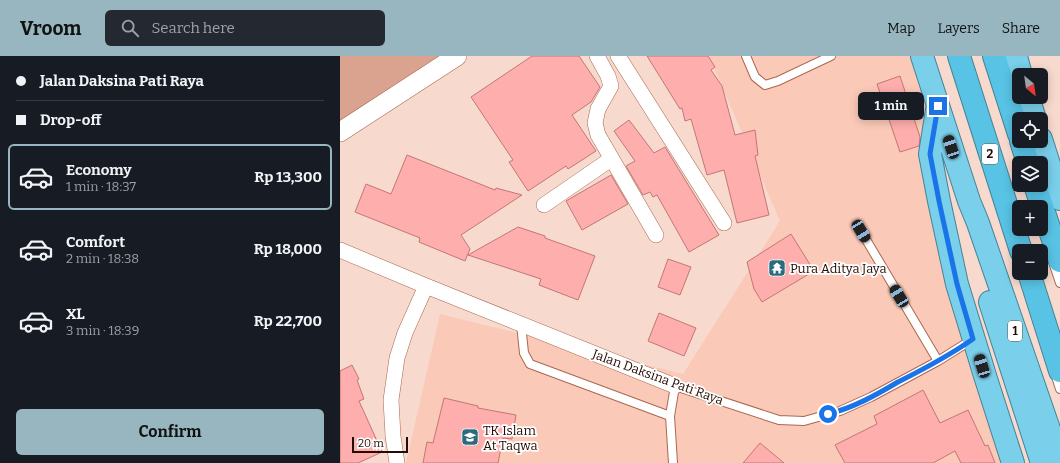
<!DOCTYPE html>
<html lang="en">
<head>
<meta charset="utf-8">
<style>
  :root { --surface:#171b24; --page:#242831; --text:#f1f3f6; --muted:#9ea1a6; --line:#363941; --accent:#97b6c0 }
  body { margin:0; font-family:Bitter,serif; background:var(--page); color:var(--text); height:100vh; display:flex; flex-direction:column; font-size:15px; white-space:nowrap }
  * { box-sizing:border-box; margin:0 }
  p { font-size:13px; color:var(--muted) }
  .icon { flex:none; width:22px; height:22px; fill:none; stroke:currentColor; stroke-width:2; stroke-linecap:round; stroke-linejoin:round }
  .map { position:relative; flex:1; overflow:hidden }
  .sheet { display:flex; flex-direction:column; background:var(--surface); width:340px }
  .sheet>* { flex:none }
  .banner { display:grid; align-content:center; height:88px; padding:0 16px; background:var(--surface) }
  .needle { width:26px; rotate:151deg }
  .buttons { position:absolute; left:672px; top:12px; display:grid; gap:8px }
  .buttons a { display:grid; place-items:center; width:36px; height:36px; border-radius:6px; background:var(--surface); box-shadow:0 2px 10px #0003; font-size:20px }
  .scale { position:absolute; left:12px; bottom:10px; width:56px; box-sizing:border-box; padding-left:4px; border:2px solid #240b03; border-top:0; font-size:11px; line-height:14px; white-space:nowrap; color:#240b03; -webkit-text-stroke:3px #fff; paint-order:stroke }
  .end { position:absolute; width:18px; height:18px; margin:-9px; border:5px solid #1a73e8; background:#fff; box-shadow:0 0 0 2px #fff }
  .from { border-radius:50% }
  .bubble { position:absolute; height:28px; border-radius:6px; background:var(--surface); box-shadow:0 2px 10px #0003; font-size:13px; font-weight:700; line-height:28px; text-align:center }
  .car { position:absolute; width:12px; height:24px; margin:-12px -6px; border-radius:5px; box-shadow:0 0 3px 1px #0007; background:linear-gradient(#222 24%,#8ab4d8 0 40%,#222 0 76%,#8ab4d8 0 86%,#222 0) }
  .banner b { display:flex; align-items:center; gap:14px; height:38px; font-size:15px }
  .banner b+b { border-top:1px solid var(--line) }
  .banner i { width:10px; height:10px; background:var(--text) }
  ul { padding:0; list-style:none }
  li { display:flex; align-items:center; gap:12px; height:66px; margin:0 8px 6px; padding:0 8px; border:2px solid transparent; border-radius:6px }
  li div { flex:1 }
  li b { display:block; font-size:15px }
  li em { font-style:normal; font-weight:700 }
  li.active { border-color:var(--accent) }
  li>.icon { width:36px; height:36px; stroke-width:1.5 }
  .button { display:flex; gap:8px; margin-top:auto; padding:8px 16px }
  .button a { flex:1; height:46px; border-radius:6px; background:var(--accent); color:#111; font-size:16px; font-weight:700; line-height:46px; text-align:center }
  header { display:flex; align-items:center; gap:24px; box-sizing:border-box; height:56px; padding:0 20px; background:var(--accent); color:#111 }
  header strong { font-size:19px }
  nav { display:flex; gap:22px; margin-inline-start:auto; font-size:14px }
  .search { width:280px; height:36px; background:var(--page); display:flex; align-items:center; gap:10px; box-sizing:border-box; padding:0 14px; border-radius:6px; color:var(--muted); font-size:15px }
  main { display:flex; flex:1; min-height:0 }
  .map>svg:first-child { display:block }
  .built { fill:#fbc9b7 }
  .grass { fill:#d9a38f }
  .building { fill:#feaeac; stroke:#c27776 }
  .lines { fill:none; stroke-linecap:round; stroke-linejoin:round }
  .service-casing { stroke:#aa684e; stroke-width:10 }
  .minor-casing { stroke:#aa684e; stroke-width:16 }
  .tertiary-casing { stroke:#aa684e; stroke-width:20 }
  .trunk-casing { stroke:#468395; stroke-width:24 }
  .motorway-casing { stroke:#468395; stroke-width:24 }
  .service { stroke:#fff; stroke-width:8 }
  .minor { stroke:#fff; stroke-width:15 }
  .tertiary { stroke:#fff; stroke-width:19 }
  .trunk { stroke:#7acfea; stroke-width:22 }
  .motorway { stroke:#58c3e4; stroke-width:22 }
  .route { stroke:#1a73e8; stroke-width:5 }
  .labels { text-anchor:middle; dominant-baseline:central; stroke-width:3.5; stroke-linejoin:round; paint-order:stroke }
  .shield { fill:#fff; stroke:#66544f; stroke-width:1 }
  .shield-label { font-size:12px; font-weight:bold; fill:#240b03 }
  .poi-label { font-size:13px; fill:#240b03; stroke:#fff; text-anchor:start }
  .street-label { font-size:13px; fill:#240b03; stroke:#fff }
</style>
</head>
<body>
<header>
<strong>Vroom</strong>
<div class="search"><svg class="icon" aria-label="search" viewBox="0 0 24 24"><circle cx="10" cy="10" r="6"/><path d="M15 15l6 6"/></svg>Search here</div>
<nav><a>Map</a><a>Layers</a><a>Share</a></nav>
</header>
<main>
<section class="sheet">
<div class="banner">
<b><i class="from"></i>Jalan Daksina Pati Raya</b>
<b><i></i>Drop-off</b>
</div>
<ul>
<li class="active"><svg class="icon" aria-label="car" viewBox="0 0 24 24"><path d="M5 17H2v-5l4-1 3-4h7l3 4 3 1v5h-3M9 17h6M6 11h13"/><circle cx="7" cy="17" r="2"/><circle cx="17" cy="17" r="2"/></svg><div><b>Economy</b><p>1 min · 18:37</p></div><em>Rp 13,300</em></li>
<li><svg class="icon" aria-label="car" viewBox="0 0 24 24"><path d="M5 17H2v-5l4-1 3-4h7l3 4 3 1v5h-3M9 17h6M6 11h13"/><circle cx="7" cy="17" r="2"/><circle cx="17" cy="17" r="2"/></svg><div><b>Comfort</b><p>2 min · 18:38</p></div><em>Rp 18,000</em></li>
<li><svg class="icon" aria-label="car" viewBox="0 0 24 24"><path d="M5 17H2v-5l4-1 3-4h7l3 4 3 1v5h-3M9 17h6M6 11h13"/><circle cx="7" cy="17" r="2"/><circle cx="17" cy="17" r="2"/></svg><div><b>XL</b><p>3 min · 18:39</p></div><em>Rp 22,700</em></li>
</ul>
<div class="button"><a>Confirm</a></div>
</section>
<div class="map">
<svg width="720" height="407" viewBox="0 0 720 407">
  <rect width="100%" height="100%" fill="#f8d9ce"/>
  <path class="built" d="M369 0H582L597 50 590 98 673 407H66L100 258 343 318 440 165Z"/>
  <path class="grass" d="M0 0H111L0 76Z"/>
  <path class="building" d="M192 0H239L260 31 251 46 232 59 256 95 228 113 226 110 188 135 169 106 173 104 131 41Z
    M307 0H368L375 11 371 14 382 30 395 79 415 74 418 99 415 100 429 159 397 167 384 114 367 119 351 63 345 65 342 52 340 53Z
    M560 20 580 81 579 90 560 96 537 28Z
    M289 64 314 97 325 91 379 179 349 196 317 139 313 141 310 136 303 139 286 110 295 105 274 75Z
    M67 99 155 134 156 132 182 139 121 179 130 193 125 205 79 186 80 182 15 156 26 128 51 138Z
    M271 119 288 148 242 174 226 145Z
    M178 171 205 180V182L255 200 238 244 199 229 201 223 128 199Z
    M451 178 474 215 422 246 414 233 407 206Z
    M328 203 351 211 340 239 318 231Z
    M319 257 356 272 344 300 308 285Z
    M12 309 19 323 17 324 24 343 19 345 42 396 18 407H0V315Z
    M583 334 600 367 628 354 645 390 648 389 655 407H621L615 395 593 407H505L495 389 537 368 534 360Z
    M104 342 138 350V352L176 359 172 383 163 382 158 407H83L87 386 93 387Z
    M420 387 444 407H403Z"/>
  <g class="lines">
    <defs>
      <path id="service" d="M406 0 415 21 425 29 438 25 491 0
        M521 175 598 305
        M713 206 720 227
        M181 268 184 297 190 308 330 360
        M715 317 720 333
        M333 407 330 360 335 330 439 364 464 365 500 355 531 341 598 305 633 283"/>
      <path id="minor" d="M257 0 268 20 271 30 258 53 255 67 258 79 316 179
        M278 0 384 167
        M204 149 271 103
        M0 194 86 230 335 330
        M57 407 53 380 51 344 57 302 65 277 86 230"/>
      <path id="tertiary" d="M0 76 117 0"/>
      <path id="trunk" d="M582 0 629 145 638 167 720 405
        M676 0 681 19
        M688 41 695 63
        M597 54 590 98 599 145 617 228 646 323 673 407
        M701 83 720 143
        M650 246 702 407"/>
      <path id="motorway" d="M619 0 681 195
        M654 0 679 78
        M681 85 688 107
        M695 129 720 205
        M689 217 720 315"/>
    </defs>
    <use href="#service" class="service-casing"/>
    <use href="#minor" class="minor-casing"/>
    <use href="#tertiary" class="tertiary-casing"/>
    <use href="#trunk" class="trunk-casing"/>
    <use href="#motorway" class="motorway-casing"/>
    <use href="#service" class="service"/>
    <use href="#minor" class="minor"/>
    <use href="#tertiary" class="tertiary"/>
    <use href="#trunk" class="trunk"/>
    <use href="#motorway" class="motorway"/>
  </g>
  <g class="lines">
    <path class="route" d="M488 358C513 352 536 339 558 326 584 313 610 299 633 283L617 228 599 145 590 98 598 50"/>
  </g>
  <defs>
    <symbol id="temple-square" viewBox="-11 -11 22 22"><rect x="-9" y="-9" width="18" height="18" rx="4" fill="#2a6b7e" stroke="#fff"/><path d="M0-6L5-2H3V0L6.5 2.5H4V6H1.5V3h-3V6H-4V2.5H-6.5L-3 0V-2H-5Z" fill="#fff"/></symbol>
    <symbol id="school-square" viewBox="-11 -11 22 22"><rect x="-9" y="-9" width="18" height="18" rx="4" fill="#2a6b7e" stroke="#fff"/><path d="M0-5L7-2L0 1L-7-2ZM-4 1L0 2.5L4 1V4Q0 6-4 4Z" fill="#fff"/></symbol>
  </defs>
  <g fill-rule="evenodd">
    <use href="#temple-square" x="427" y="202" width="20" height="20"/>
    <use href="#school-square" x="120" y="371" width="20" height="20"/>
  </g>
  <g class="labels">
    <g class="shield">
      <rect x="642" y="88" width="16" height="20" rx="3"/>
      <rect x="668" y="265" width="14" height="20" rx="3"/>
    </g>
    <g class="shield-label">
      <text x="650" y="98">2</text>
      <text x="675" y="275">1</text>
    </g>
    <g class="poi-label">
      <text x="450" y="212">Pura Aditya Jaya</text>
      <text x="143" y="374">TK Islam<tspan x="143" dy="15">At Taqwa</tspan></text>
    </g>
    <g class="street-label">
      <text transform="translate(318 321) rotate(20)">Jalan Daksina Pati Raya</text>
    </g>
  </g>
</svg>
<div class="buttons">
<a><svg class="needle" viewBox="-14 -14 28 28"><path d="M0-13l5 13h-10z" fill="#e53935"/><path d="M0 13l5-13h-10z" fill="#9ea1a6"/></svg></a>
<a><svg class="icon" aria-label="locate" viewBox="0 0 24 24"><circle cx="12" cy="12" r="6"/><path d="M12 2v4M12 18v4M2 12h4M18 12h4"/></svg></a>
<a><svg class="icon" aria-label="layers" viewBox="0 0 24 24"><path d="M12 4l9 5-9 5-9-5zM3 14l9 5 9-5"/></svg></a>
<a>+</a>
<a>−</a>
</div>
<div class="scale">20 m</div>
<i class="end from" style="left:488px;top:358px"></i>
<i class="end" style="left:598px;top:50px"></i>
<div class="bubble" style="left:518px;top:36px;width:66px">1 min</div>
<i class="car" style="left:611px;top:91px;rotate:342deg"></i>
<i class="car" style="left:521px;top:175px;rotate:149deg"></i>
<i class="car" style="left:559px;top:240px;rotate:329deg"></i>
<i class="car" style="left:642px;top:310px;rotate:343deg"></i>
</div>
</main>
</body>
</html>
